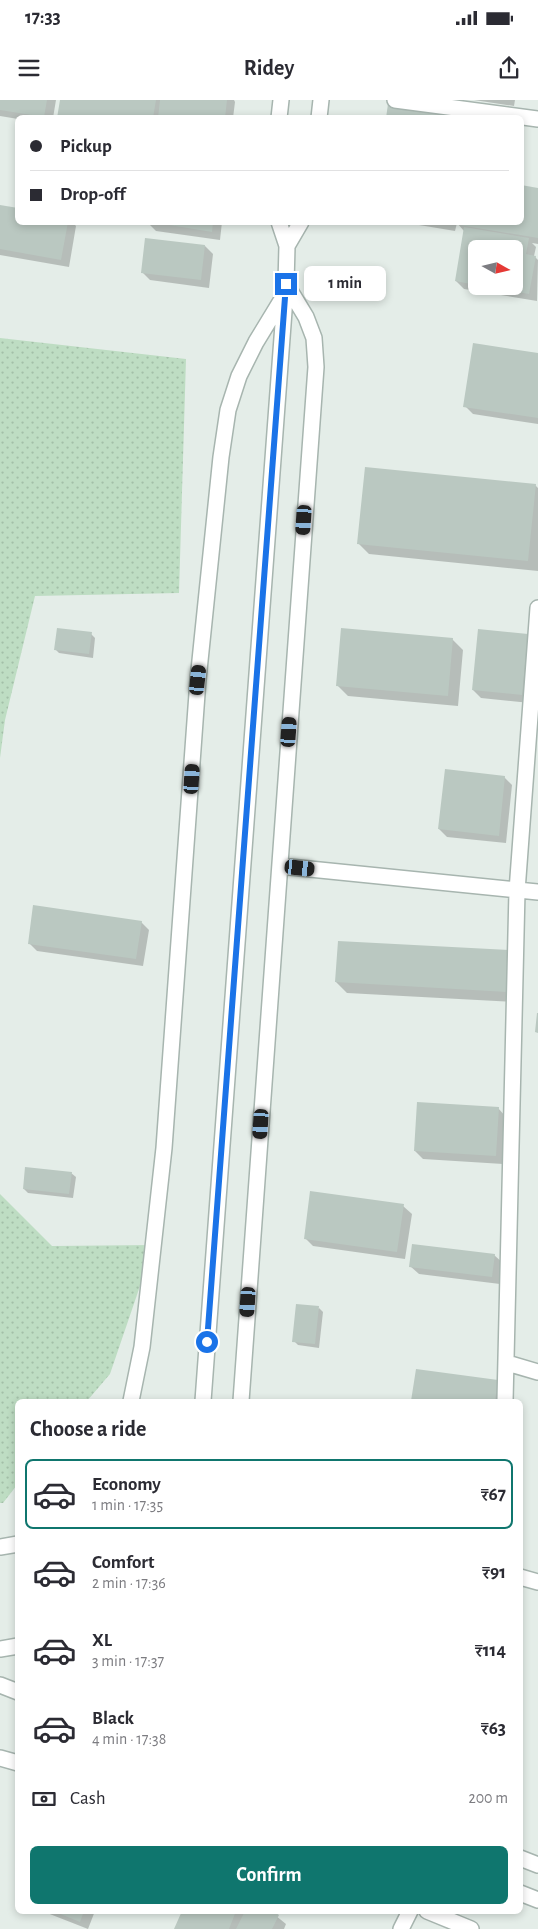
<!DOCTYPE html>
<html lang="en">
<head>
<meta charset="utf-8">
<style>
  :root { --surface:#fff; --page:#f2f2f3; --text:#2b2b33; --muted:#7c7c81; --line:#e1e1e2; --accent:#0f766e }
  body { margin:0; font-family:"Alegreya Sans",sans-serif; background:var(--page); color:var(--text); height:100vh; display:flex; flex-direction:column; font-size:19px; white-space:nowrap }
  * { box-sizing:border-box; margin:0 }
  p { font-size:16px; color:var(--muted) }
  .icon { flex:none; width:28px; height:28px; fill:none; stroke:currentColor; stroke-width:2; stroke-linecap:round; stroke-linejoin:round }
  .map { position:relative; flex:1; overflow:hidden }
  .drawer { position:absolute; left:15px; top:1299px; width:508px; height:515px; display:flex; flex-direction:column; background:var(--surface); border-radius:8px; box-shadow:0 2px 8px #0003 }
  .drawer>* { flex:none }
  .guide { position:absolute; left:15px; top:15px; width:509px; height:110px; border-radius:8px; box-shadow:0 2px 8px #0003; display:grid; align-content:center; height:110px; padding:0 15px; background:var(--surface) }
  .needle { width:32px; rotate:98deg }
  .tools { position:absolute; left:468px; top:140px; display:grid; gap:10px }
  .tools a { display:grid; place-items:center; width:55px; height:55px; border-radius:8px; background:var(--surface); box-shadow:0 2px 8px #0003; font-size:25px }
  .end { position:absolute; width:22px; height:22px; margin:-11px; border:6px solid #1a73e8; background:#fff; box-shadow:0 0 0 2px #fff }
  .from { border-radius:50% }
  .bubble { position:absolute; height:35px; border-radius:8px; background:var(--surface); box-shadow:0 2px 8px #0003; font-size:16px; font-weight:600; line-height:35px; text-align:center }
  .car { position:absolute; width:15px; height:30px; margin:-15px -8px; border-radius:6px; box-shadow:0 0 4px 1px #0007; background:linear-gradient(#222 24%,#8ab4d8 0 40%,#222 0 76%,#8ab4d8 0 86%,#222 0) }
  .guide b { display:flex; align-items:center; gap:18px; height:48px; font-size:19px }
  .guide b+b { border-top:1px solid var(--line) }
  .guide i { width:12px; height:12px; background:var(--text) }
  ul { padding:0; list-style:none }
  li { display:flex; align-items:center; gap:15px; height:70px; margin:0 10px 8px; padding:0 5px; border:2px solid transparent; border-radius:8px }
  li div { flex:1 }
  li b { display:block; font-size:19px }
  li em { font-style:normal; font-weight:600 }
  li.selected { border-color:var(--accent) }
  li>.icon { width:45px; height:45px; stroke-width:1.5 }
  h2 { padding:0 15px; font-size:22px; line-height:60px }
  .pay { display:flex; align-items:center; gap:12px; height:55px; padding:0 15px; font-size:19px }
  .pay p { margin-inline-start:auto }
  .action { display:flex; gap:10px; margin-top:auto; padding:10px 15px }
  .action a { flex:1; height:58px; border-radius:8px; background:var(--accent); color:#fff; font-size:20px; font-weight:600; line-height:58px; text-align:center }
  .status { display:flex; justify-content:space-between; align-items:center; height:35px; padding:0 25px; background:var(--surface); direction:ltr }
  .status svg { height:14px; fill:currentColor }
  header { display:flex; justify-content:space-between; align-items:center; height:65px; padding:0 15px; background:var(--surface); font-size:22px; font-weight:600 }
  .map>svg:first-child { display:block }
  .grass { fill:url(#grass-dots) }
  .shadow { fill:#0003; fill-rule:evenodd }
  .building { fill:#bac8c1 }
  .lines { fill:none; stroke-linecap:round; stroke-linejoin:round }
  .minor-casing { stroke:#a7b5af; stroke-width:18 }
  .minor { stroke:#fff; stroke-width:15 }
  .route { stroke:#1a73e8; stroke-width:6 }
</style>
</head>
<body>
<div class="status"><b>17:33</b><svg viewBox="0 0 49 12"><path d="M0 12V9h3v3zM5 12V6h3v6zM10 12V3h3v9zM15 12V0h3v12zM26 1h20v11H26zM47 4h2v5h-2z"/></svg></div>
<header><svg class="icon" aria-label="menu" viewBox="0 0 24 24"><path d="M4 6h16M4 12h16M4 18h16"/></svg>Ridey<svg class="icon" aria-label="share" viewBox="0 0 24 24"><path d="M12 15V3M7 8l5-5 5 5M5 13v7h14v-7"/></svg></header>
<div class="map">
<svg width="538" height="1829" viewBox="0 0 538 1829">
  <defs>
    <pattern id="grass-dots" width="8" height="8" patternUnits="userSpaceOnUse" patternTransform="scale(1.25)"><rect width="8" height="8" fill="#beddc3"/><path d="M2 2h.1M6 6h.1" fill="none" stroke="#a3bfa8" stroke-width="1.8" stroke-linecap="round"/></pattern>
  </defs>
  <rect width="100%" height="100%" fill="#e4ede8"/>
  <path class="grass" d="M0 238 186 259 179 493 35 496 5 620 0 658Z
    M0 1094 52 1146 154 1145 110 1274 87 1301H18L17 1385 3 1403H0Z"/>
  <path class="shadow" d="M0 0H56L53 18 18 19 0 16Z
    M61 0H234L235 2 233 18H59Z
    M474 0H515L514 6Z
    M438 12 443 18H387Z
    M451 12 481 18H450Z
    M538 89V144L532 143 536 147 534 156 538 160 537 201 464 189 456 181 464 131 457 123 455 131 401 122H521ZM476 149H514V186H476Z
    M0 106 18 122H72L76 126 69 167 0 155Z
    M222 122 220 140 156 131 148 123Z
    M205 146 213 154 209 188 150 180 142 172Z
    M538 255V324L473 314 465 306Z
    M535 385 538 388V471L369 454 358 443Z
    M91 534 95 538 93 558 59 553 55 549Z
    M528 535 536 543 530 603 481 598 473 590Z
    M452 539 463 550 458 606 348 596 337 585Z
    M504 677 512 685 506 743 447 737 439 729Z
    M141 822 149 830 143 866 37 851 29 843Z
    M508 852 517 902 347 893 336 882Z
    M498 1008 506 1017 503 1064 423 1059 415 1051Z
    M71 1073 76 1077 73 1098 28 1093 24 1089Z
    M403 1106 412 1114 405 1159 313 1146 305 1138Z
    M494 1155 503 1163 500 1184 419 1174 410 1166Z
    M319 1208 323 1212 319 1248 298 1245 294 1241Z
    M417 1270 497 1281 505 1289 504 1301H413Z
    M42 1811H95L88 1829Z
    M183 1811H270L286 1824 284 1829H176Z"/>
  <path class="building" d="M0 0H47L44 17 0 10Z
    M60 0H156L153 18H57Z
    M160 0H227L225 18H158Z
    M388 4 438 11 437 18H386Z
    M521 85 538 88V138L453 124 521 122Z
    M0 105 18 108V122H68L61 160 0 149Z
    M151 122H213L212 132Z
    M464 127 529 138 526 154 536 156 529 194 490 187 514 186V149H476V185L455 181Z
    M145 138 205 145 201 180 141 173Z
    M473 243 538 253V318L463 307Z
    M365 367 536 384 528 461 357 444Z
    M57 528 92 532 89 554 54 550Z
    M341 528 453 538 448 596 336 586Z
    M478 529 528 534 522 595 472 590Z
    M445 669 505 676 499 736 438 729Z
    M33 805 142 821 136 859 28 844Z
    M338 841 509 850 507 892 335 882Z
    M537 913H538V933L535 932Z
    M417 1002 499 1007 496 1056 414 1051Z
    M25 1067 72 1072 69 1094 23 1089Z
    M310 1091 404 1104 397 1152 304 1139Z
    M412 1144 495 1154 492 1177 409 1167Z
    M296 1204 319 1206 315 1244 292 1242Z
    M416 1269 498 1280 495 1301H411Z
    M53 1811H84L80 1822Z
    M182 1811H236L229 1829H174Z
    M245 1811H273L279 1815 272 1829H236Z"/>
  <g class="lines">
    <defs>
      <path id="minor" d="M395 0 538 19
        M279 18 281 0
        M319 18 321 0
        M287 146 301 122
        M280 766 538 792
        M507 1263 538 1272
        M131 1301 142 1247 164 1048 198 580 221 357 228 310 239 276 256 242 284 196
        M203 1301 286 184 287 146 279 122
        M241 1301 316 267 314 238 306 217 286 184
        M505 1301 517 791 538 508
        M0 1447 18 1444
        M520 1477 538 1482
        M0 1549 18 1546
        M0 1585 18 1592
        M0 1658 18 1663
        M520 1758 538 1765
        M520 1793 538 1800
        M427 1811 471 1829
        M401 1829 410 1811"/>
    </defs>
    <use href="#minor" class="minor-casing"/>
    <use href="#minor" class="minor"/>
  </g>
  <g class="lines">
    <path class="route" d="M207 1242 286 184"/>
  </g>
</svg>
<div class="tools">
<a><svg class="needle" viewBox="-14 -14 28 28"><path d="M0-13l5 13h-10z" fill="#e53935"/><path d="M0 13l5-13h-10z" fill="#7c7c81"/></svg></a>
</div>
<i class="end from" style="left:207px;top:1242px"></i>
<i class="end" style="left:286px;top:184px"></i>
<div class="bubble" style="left:304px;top:166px;width:82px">1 min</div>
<i class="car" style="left:304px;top:420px;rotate:184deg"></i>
<i class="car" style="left:198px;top:580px;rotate:6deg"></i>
<i class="car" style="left:289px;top:632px;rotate:4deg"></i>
<i class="car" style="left:192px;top:679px;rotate:4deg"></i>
<i class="car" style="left:300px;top:768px;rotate:96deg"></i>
<i class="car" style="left:261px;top:1024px;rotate:184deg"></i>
<i class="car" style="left:248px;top:1202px;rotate:184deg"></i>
<div class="guide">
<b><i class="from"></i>Pickup</b>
<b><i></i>Drop-off</b>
</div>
<section class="drawer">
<h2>Choose a ride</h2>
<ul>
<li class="selected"><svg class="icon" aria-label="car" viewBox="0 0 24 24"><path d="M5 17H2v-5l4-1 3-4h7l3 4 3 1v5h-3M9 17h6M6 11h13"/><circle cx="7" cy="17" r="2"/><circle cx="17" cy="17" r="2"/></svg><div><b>Economy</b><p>1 min · 17:35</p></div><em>₹67</em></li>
<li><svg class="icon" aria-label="car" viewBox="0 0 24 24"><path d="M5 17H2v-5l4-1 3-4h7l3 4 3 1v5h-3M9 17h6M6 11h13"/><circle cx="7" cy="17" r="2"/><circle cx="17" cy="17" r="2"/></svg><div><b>Comfort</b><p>2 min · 17:36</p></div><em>₹91</em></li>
<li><svg class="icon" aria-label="car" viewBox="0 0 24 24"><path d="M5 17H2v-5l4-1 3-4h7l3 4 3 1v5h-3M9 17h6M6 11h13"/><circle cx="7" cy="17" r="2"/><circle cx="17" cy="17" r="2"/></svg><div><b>XL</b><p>3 min · 17:37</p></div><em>₹114</em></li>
<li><svg class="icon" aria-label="car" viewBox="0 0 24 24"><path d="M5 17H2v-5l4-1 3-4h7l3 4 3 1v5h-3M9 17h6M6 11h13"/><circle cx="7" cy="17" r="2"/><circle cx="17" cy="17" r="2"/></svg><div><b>Black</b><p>4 min · 17:38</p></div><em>₹63</em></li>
</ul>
<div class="pay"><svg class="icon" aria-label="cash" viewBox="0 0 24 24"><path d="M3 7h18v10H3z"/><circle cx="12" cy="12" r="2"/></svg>Cash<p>200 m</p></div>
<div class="action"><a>Confirm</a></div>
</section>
</div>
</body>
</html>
